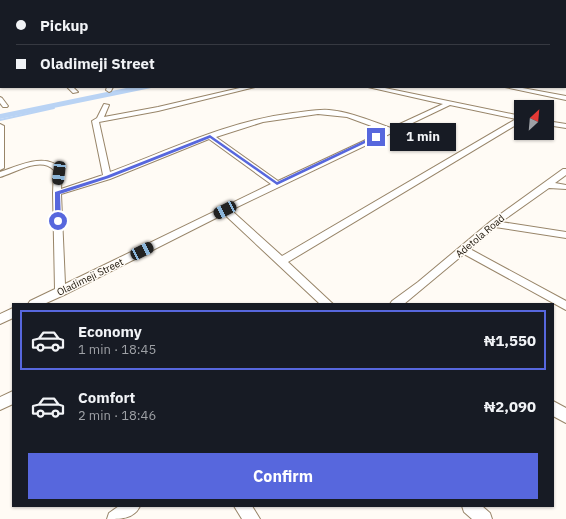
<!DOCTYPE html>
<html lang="en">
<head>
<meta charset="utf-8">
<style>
  :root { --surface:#171b24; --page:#20242c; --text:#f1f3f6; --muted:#9ea1a6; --line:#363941; --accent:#5767dd }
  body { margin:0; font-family:"IBM Plex Sans",sans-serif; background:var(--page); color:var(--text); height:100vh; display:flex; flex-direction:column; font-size:15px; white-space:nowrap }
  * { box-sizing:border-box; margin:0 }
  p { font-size:13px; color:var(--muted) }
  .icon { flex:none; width:22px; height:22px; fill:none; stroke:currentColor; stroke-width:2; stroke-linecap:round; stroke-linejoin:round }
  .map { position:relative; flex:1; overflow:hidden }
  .drawer { position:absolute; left:12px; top:303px; width:542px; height:204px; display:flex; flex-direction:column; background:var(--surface); border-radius:0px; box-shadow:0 1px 3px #0004 }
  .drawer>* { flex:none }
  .top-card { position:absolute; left:0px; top:0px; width:566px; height:88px; box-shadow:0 1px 3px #0004; display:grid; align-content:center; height:88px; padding:0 16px; background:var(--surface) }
  .needle { width:26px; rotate:26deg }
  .tools { position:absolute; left:514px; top:100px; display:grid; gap:8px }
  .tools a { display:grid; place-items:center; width:40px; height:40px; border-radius:0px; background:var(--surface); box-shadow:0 1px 3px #0004; font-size:20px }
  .end { position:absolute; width:18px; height:18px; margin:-9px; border:5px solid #5767dd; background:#fff; box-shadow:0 0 0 2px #fff }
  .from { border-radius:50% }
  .bubble { position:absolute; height:28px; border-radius:0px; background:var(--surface); box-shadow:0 1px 3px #0004; font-size:13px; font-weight:800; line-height:28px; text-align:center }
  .car { position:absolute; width:12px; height:24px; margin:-12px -6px; border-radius:5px; box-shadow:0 0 3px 1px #0007; background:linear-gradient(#222 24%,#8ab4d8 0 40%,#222 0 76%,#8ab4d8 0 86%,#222 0) }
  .top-card b { display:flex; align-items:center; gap:14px; height:38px; font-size:15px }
  .top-card b+b { border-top:1px solid var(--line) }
  .top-card i { width:10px; height:10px; background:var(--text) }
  ul { padding:7px 0 0; list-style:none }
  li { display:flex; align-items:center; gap:12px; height:60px; margin:0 8px 6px; padding:0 8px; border:2px solid transparent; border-radius:0px }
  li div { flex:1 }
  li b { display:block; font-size:15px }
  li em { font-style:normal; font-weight:800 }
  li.selected { border-color:var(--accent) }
  li>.icon { width:36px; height:36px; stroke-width:1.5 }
  .primary-button { display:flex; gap:8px; margin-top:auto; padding:8px 16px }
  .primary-button a { flex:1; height:46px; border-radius:0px; background:var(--accent); color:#fff; font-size:16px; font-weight:800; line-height:46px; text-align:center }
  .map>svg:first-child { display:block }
  .water { fill:#b9d3f4 }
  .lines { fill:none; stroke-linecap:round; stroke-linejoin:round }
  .stream { stroke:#b9d3f4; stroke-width:2 }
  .minor-casing { stroke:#988569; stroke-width:2 }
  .minor { fill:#fff; fill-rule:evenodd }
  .route { fill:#5767dd }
  .labels { text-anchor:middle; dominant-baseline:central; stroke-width:3; stroke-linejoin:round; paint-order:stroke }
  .street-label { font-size:10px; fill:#181106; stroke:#fffbf5 }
</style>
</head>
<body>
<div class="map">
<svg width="566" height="519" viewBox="0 0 566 519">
  <rect width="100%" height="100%" fill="#fffbf5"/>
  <path class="water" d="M131 87H156L0 119V114Z"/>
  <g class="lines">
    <path class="stream" d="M0 120 54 108"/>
    <defs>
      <path id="minor" d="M120 0H124V1H120Z
        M156 0H160L161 1H157Z
        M202 0H206L207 1H203Z
        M252 0H256L257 1H253Z
        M281 0H285L286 1H282Z
        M321 0H326L327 1H322Z
        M373 0H378L379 1H374Z
        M400 0H405L406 1H401Z
        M450 0H455L456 1H451Z
        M495 0H500L501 1H496Z
        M527 0H532L533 1H528Z
        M565 12H566V14H565Z
        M0 16H1V18H0Z
        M565 24H566V26H565Z
        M0 43H1V45H0Z
        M565 44H566V46H565Z
        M1 59V63L0 64V60Z
        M565 67H566V71H565Z
        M565 81H566V85H565Z
        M67 87H73L78 92 73 93Z
        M107 87H113L111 91 109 92 106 90Z
        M244 87H255L158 111 99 122 110 172C170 150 228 121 293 113 305 112 317 109 329 110 351 112 371 121 391 128L443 104 368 87H380L521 116V122L288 262 333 304H320L224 214 64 295 44 304H28L30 301 55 289 53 193 54 170C40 156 15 173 0 177V172C18 166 47 151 62 170L61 189 103 175 92 121 97 118 104 104 109 105 104 117 158 107ZM450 105 516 119 282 256 231 210ZM318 114 347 117 385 131 278 181 216 137 263 122ZM209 139 271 184 65 284 61 194 110 179Z
        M505 87H517L566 96V100Z
        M0 97 2 98 8 106 7 107H3L0 103Z
        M547 121 566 124V128L547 125Z
        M0 124 4 126V168L0 170Z
        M563 169H566V175L555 183 566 185V189L549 188 501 222 566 232V238L495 227 470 249 566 301V310L464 254 404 304H390L392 301 418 282 491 221Z
        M13 308V318L0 324V314Z
        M13 391V404L0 410V397Z
        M553 401 566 408V423L553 416Z
        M119 506H140C134 519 121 519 107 519L109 513Z
        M234 506H252L260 519H242Z
        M462 506H482L490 513 492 519H472L464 512Z"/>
    </defs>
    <use href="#minor" class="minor-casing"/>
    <use href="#minor" class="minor"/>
  </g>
  <path class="route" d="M210 135 277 182 374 136 378 137 277 185 210 138 109 178 60 194 61 221 58 223 55 221V192L106 176Z"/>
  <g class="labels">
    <g class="street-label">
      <text transform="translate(480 236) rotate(-40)">Adetola Road</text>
      <text transform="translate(90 277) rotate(-26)">Oladimeji Street</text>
    </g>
  </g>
</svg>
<div class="tools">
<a><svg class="needle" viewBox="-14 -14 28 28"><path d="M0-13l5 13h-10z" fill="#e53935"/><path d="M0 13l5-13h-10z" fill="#9ea1a6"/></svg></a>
</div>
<i class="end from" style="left:58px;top:221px"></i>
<i class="end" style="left:376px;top:137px"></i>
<div class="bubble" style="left:390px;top:123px;width:66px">1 min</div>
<i class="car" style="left:59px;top:173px;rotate:187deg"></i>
<i class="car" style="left:225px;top:210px;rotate:243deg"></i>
<i class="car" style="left:142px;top:251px;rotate:64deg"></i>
<div class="top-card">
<b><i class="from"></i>Pickup</b>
<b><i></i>Oladimeji Street</b>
</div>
<section class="drawer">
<ul>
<li class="selected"><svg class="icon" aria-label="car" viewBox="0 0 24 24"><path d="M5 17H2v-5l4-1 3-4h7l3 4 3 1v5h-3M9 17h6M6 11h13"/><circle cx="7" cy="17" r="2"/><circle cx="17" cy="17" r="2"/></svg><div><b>Economy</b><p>1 min · 18:45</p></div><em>₦1,550</em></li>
<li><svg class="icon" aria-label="car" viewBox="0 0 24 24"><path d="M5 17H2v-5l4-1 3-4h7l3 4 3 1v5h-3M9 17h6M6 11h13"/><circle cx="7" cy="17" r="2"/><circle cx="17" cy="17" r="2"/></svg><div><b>Comfort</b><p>2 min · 18:46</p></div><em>₦2,090</em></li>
</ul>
<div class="primary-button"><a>Confirm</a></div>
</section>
</div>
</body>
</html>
